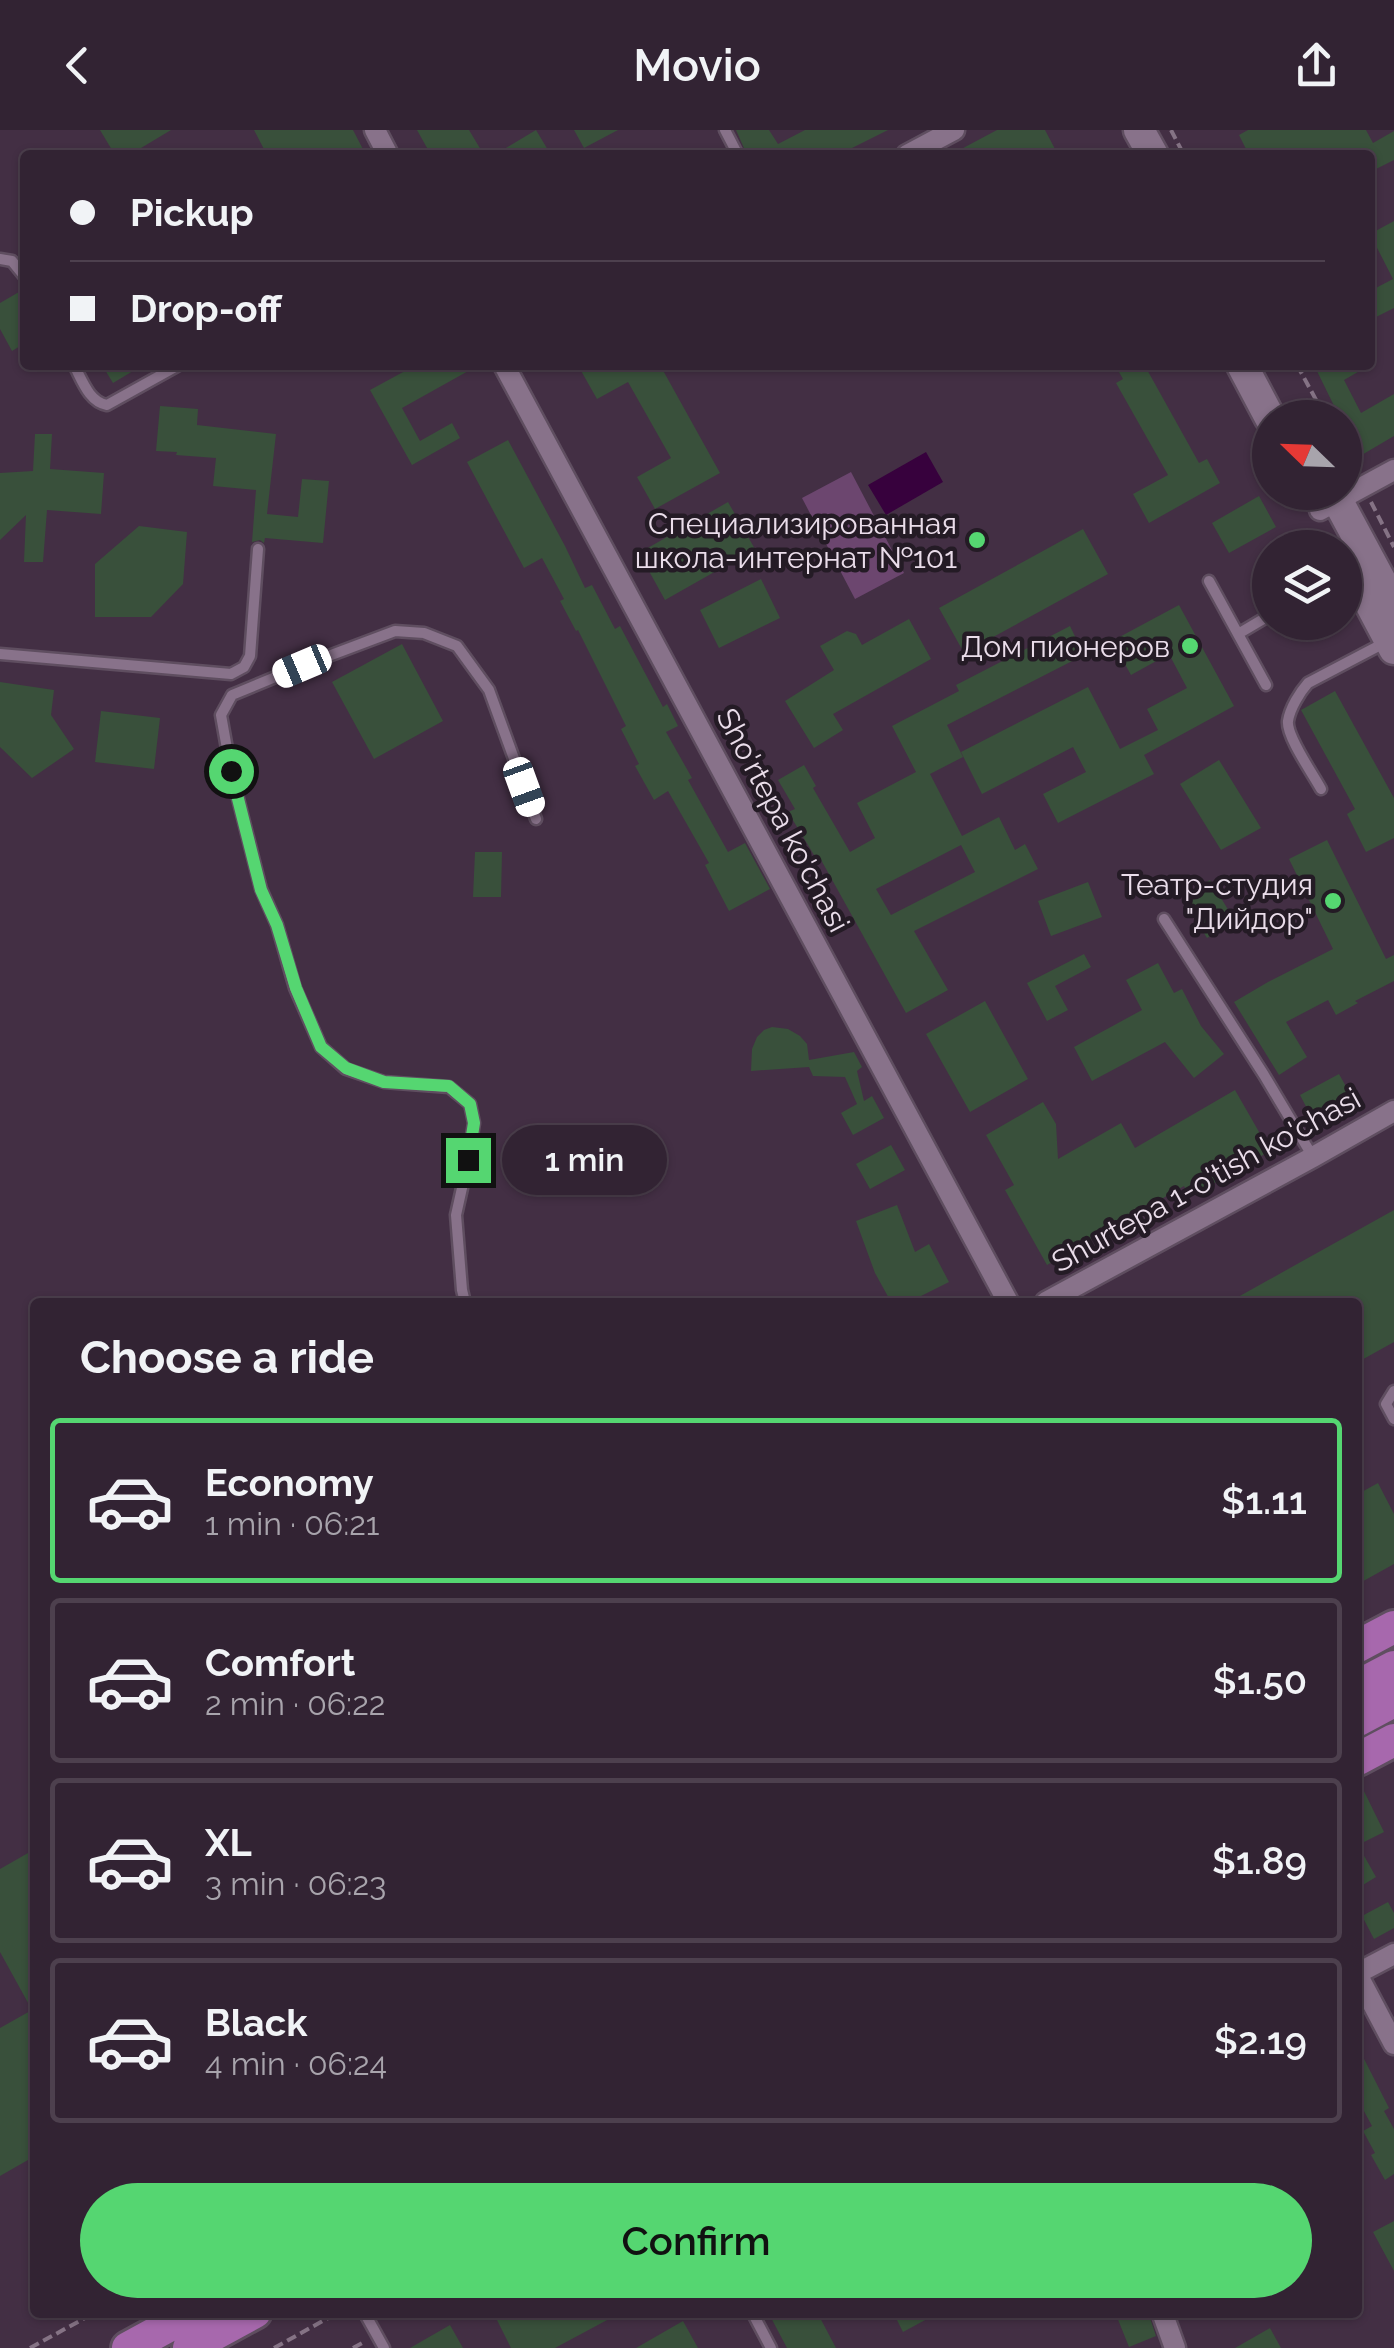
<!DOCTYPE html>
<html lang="en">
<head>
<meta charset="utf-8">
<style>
  :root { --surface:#322333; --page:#3d2f3f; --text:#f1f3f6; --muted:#a8a4ac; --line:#4d404e; --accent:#55d671 }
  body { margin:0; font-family:Raleway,sans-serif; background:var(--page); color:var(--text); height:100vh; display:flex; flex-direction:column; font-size:38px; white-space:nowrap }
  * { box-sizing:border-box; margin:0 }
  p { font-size:32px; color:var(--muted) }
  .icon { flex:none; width:55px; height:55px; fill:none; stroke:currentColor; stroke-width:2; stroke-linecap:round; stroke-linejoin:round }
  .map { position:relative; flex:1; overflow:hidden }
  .panel { position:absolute; left:30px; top:1168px; width:1332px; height:1020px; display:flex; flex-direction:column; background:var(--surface); border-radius:10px; box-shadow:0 2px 8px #0004,0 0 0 2px var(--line) }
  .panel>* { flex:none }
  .hud { position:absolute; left:20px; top:20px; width:1355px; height:220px; border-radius:10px; box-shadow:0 2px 8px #0004,0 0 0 2px var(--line); display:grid; align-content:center; height:220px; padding:0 50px; background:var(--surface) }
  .needle { width:65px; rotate:293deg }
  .fabs { position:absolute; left:1252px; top:270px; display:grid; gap:20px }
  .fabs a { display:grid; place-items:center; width:110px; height:110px; border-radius:50%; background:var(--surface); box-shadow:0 2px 8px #0004,0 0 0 2px var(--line); font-size:50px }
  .end { position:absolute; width:45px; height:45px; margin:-22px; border:12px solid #55d671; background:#111; box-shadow:0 0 0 5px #111 }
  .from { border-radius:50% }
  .bubble { position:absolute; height:70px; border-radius:35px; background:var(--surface); box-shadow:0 2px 8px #0004,0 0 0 2px var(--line); font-size:32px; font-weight:600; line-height:70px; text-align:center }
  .car { position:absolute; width:30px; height:60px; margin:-30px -15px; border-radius:12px; box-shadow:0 0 8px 2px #0007; background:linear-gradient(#fff 24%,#345 0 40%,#fff 0 76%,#345 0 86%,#fff 0) }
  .hud b { display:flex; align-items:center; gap:35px; height:95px; font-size:38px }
  .hud b+b { border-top:2px solid var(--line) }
  .hud i { width:25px; height:25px; background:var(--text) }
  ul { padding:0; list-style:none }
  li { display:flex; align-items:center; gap:30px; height:165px; margin:0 20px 15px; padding:0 30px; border:5px solid var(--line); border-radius:10px }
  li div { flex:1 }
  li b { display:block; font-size:38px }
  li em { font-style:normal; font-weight:600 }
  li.active { border-color:var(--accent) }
  li>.icon { width:90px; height:90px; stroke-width:1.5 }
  h2 { padding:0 50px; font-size:45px; line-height:120px }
  .action { display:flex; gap:20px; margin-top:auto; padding:20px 50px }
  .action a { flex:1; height:115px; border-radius:60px; background:var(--accent); color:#111; font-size:40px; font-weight:600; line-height:115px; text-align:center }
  header { display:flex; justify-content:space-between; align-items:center; height:130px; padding:0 50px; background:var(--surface); font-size:45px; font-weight:600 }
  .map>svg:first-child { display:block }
  .green { fill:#6c466f }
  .water { fill:#37013d }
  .building { fill:#39503b; fill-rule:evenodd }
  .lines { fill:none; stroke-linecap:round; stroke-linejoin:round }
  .service-casing { stroke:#5f4e60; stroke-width:15 }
  .minor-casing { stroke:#5f4e60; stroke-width:25 }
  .secondary-casing { stroke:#5f4e60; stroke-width:35 }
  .primary-casing { stroke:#5f4e60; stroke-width:38 }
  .path { stroke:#857385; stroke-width:4; stroke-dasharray:10 5; stroke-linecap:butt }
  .service { stroke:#88728a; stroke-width:10 }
  .minor { stroke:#88728a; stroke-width:20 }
  .secondary { stroke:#88728a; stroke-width:30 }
  .primary { stroke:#a768ad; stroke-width:32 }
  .route { stroke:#55d671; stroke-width:12 }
  .poi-dot { fill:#55d671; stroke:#241b25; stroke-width:4 }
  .labels { text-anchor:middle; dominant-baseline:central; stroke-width:9; stroke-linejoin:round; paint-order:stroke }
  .poi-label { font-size:30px; fill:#eaddea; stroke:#241b25; text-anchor:end }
  .street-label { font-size:30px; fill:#eaddea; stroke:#241b25 }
</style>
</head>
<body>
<header><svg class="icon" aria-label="back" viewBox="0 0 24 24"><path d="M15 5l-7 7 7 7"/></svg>Movio<svg class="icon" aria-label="share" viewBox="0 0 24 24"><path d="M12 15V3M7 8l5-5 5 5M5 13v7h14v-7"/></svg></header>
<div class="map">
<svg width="1394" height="2218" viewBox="0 0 1394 2218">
  <rect width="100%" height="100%" fill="#432f44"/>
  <path class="green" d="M851 342 904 443 855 469 802 368Z"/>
  <path class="water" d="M926 322 943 352 886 385 868 355Z"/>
  <path class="building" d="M100 0H171L141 18 146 25H115Z
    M254 0H353L366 25H267Z
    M417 0H469L484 25H431Z
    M536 0 551 25H494Z
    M574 0H618L584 18Z
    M736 0H769L778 14 805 0H888L838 25H747Z
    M997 0H1045L1055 19 1044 25H950Z
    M1248 0H1366L1373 13 1394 1V30L1370 42V25H1249L1239 5Z
    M1394 91V178L1370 190V161L1393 149 1370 104Z
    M19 162 25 172V213L12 221 0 199V173Z
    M102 235H143L113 253Z
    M416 235H479L402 278 420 311 452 293 460 308 412 335 370 260Z
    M588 235H660L720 343 655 379 637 347 671 328 628 252 597 269 580 239Z
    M1115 235H1132L1136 242 1145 236 1199 333 1207 329 1220 353 1149 393 1133 364 1168 345 1116 253 1123 249Z
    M1314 235H1370L1344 250 1361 283 1394 264V306L1360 326 1345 299V288H1340Z
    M160 276 198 279 197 295 276 304 267 384 298 387 302 349 329 351 323 413 265 408 264 413 260 410 252 412 256 360 213 356 216 328 176 325 177 322 156 321Z
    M35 304H52L50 339 104 343 101 384 47 380 43 432H24L26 385 0 410V343L33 341Z
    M508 310 565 416 585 458 592 455 615 499 620 496 663 577 667 574 678 596 666 602 692 648 688 650 728 722 745 713 770 759 729 781 705 735 709 733 668 661 654 670 635 636 639 634 621 599 626 596 578 500 576 501 560 471 564 469 542 428 524 438 467 332Z
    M1259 366 1276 397 1229 423 1212 393Z
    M728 372 755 419 665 470 639 423Z
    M139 396 187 402 183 454 151 487H95V434Z
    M1083 399 1108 444 964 523 939 478Z
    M761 449 780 488 719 518 700 480Z
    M1179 475 1234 576 1144 625 1154 644 1058 693 1043 664 1086 642 1073 617 982 664 961 622 1088 557 1120 619 1158 600 1147 579 1187 558 1169 524 1131 545 1112 511Z
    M909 489 931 529 833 584 843 600 814 618 785 571 834 540 820 516 847 501 856 504 862 515Z
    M1070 496 1084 525 947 595 963 627 930 644 962 706 999 687 1015 720 1025 714 1038 739 914 801 948 860 906 883 820 728 817 730 788 682 795 679 778 650 804 635 816 656 813 658 850 722 875 708 857 673 916 642 892 596 959 561 956 555ZM961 715 975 742 891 785 876 759Z
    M402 514 443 591 374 629 332 552Z
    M0 552 54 560 51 585 74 619 32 648 0 617Z
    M1335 561 1394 668V708L1366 722 1347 684 1355 679 1301 580Z
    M101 581 160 588 154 639 95 632Z
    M1219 630 1261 698 1221 720 1180 654Z
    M1327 710 1386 829 1394 825V851L1355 871 1358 873 1336 885 1328 870 1286 892 1307 927 1279 945 1234 872 1268 852 1333 819 1289 729Z
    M475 722H502L501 767H473Z
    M1210 750 1235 791 1207 808 1182 767Z
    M1088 752 1102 787 1051 806 1038 771Z
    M1084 824 1091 837 1055 856 1068 880 1047 891 1027 853Z
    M1158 833 1174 863 1182 859 1201 896 1224 924 1194 948 1165 912 1092 951 1074 917 1142 880 1126 850Z
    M985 871 1028 949 970 982 926 904Z
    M772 897 788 899 800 906 807 914 809 930 854 922 862 937 857 941 864 971 872 966 884 988 853 1005 841 983 857 974 845 947 813 946 809 937 751 941 752 919 757 907 764 900Z
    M1339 944 1354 971 1314 992 1300 965Z
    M1235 960 1270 1021 1190 1067 1184 1056 1047 1135 1005 1060 1014 1055 986 1005 1043 972 1056 994 1058 1029 1121 993 1135 1018Z
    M891 1015 905 1040 870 1059 856 1034Z
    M897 1075 915 1122 929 1114 949 1152 909 1172H891L875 1143 856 1091Z
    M1394 1080V1212L1358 1232V1172H1229Z
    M1378 1353 1394 1384V1434L1358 1454V1364Z
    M1358 1649 1384 1702 1358 1715 1376 1747 1358 1758Z
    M35 1719V2026L0 2046V1898L32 1880 0 1822V1739Z
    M1388 1772 1394 1783V1798L1374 1809 1362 1786Z
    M1358 1917 1389 1978 1384 1981 1394 1999V2044L1385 2050 1371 2025 1375 2023 1363 2001 1372 1996 1358 1970Z
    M1394 2091V2141L1373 2102Z
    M493 2182H622L555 2218H511Z
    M768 2182H817L836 2218H787Z
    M907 2182H940L903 2202 896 2188Z
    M1115 2182H1148L1156 2206 1129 2217Z
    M683 2191 698 2218H636Z
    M450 2195 463 2218H410Z
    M1270 2198 1281 2218H1235Z"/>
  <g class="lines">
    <defs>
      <path id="service" d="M725 0 738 25
        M0 129 12 131 25 147
        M74 235C82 250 89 272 107 275L179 235
        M1209 451 1238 504 1270 485
        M1238 504 1266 555
        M0 524 231 544 244 537 250 526 258 419
        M1321 659C1313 644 1286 606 1288 591 1290 578 1300 562 1308 553L1388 511
        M1164 789 1264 945 1313 1027
        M465 1172 462 1160 456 1085 468 1031 474 993 470 974 449 957 384 952 346 939 321 917 295 858 277 795 261 759 231 641 221 585 232 565 302 536 395 501 424 503 457 516 489 560 536 689
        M1394 1261 1386 1274 1394 1289
        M364 2182 384 2218
        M752 2182 771 2218"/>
      <path id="minor" d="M375 0 388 25
        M907 25 954 0
        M504 235 1008 1172
        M1320 380 1394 340
        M1046 1172 1313 1027 1394 981
        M1358 1843 1394 1824
        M1358 1846 1394 1914
        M1162 2182 1175 2218"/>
      <path id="secondary" d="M1139 0 1153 25
        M1242 235 1270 288
        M1333 362 1394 475
        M1358 451 1394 519"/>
      <path id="primary" d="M1358 1516 1394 1497
        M1358 1556 1394 1537
        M1358 1590 1394 1571
        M1358 1629 1394 1610
        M128 2218 194 2182
        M189 2218 255 2182"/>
    </defs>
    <use href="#service" class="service-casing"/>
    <use href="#minor" class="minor-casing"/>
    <use href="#secondary" class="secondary-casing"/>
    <use href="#primary" class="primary-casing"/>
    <path class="path" d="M1171 0 1184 25
      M1297 235 1326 288
      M1345 323 1355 342
      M1371 372 1394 417
      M30 2218 96 2182
      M274 2218 339 2182
      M353 2218 366 2211"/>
    <use href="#service" class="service"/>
    <use href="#minor" class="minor"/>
    <use href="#secondary" class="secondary"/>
    <use href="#primary" class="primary"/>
  </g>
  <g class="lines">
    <path class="route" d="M231 641 261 760 277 795 296 858 321 917 346 938 384 952 449 956 470 974 474 993 468 1030"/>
  </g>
  <g class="poi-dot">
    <circle cx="977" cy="410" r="10"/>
    <circle cx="1190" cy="516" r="10"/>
    <circle cx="1333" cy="771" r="10"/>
  </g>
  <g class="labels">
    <g class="poi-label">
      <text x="957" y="393">Специализированная<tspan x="957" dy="34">школа-интернат №101</tspan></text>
      <text x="1170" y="516">Дом пионеров</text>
      <text x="1313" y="754">Театр-студия<tspan x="1313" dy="34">"Дийдор"</tspan></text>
    </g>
    <g class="street-label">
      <text transform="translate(783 690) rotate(62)">Sho'rtepa ko'chasi</text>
      <text transform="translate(1206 1050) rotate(-29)">Shurtepa 1-o'tish ko'chasi</text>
    </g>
  </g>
</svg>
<div class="fabs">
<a><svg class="needle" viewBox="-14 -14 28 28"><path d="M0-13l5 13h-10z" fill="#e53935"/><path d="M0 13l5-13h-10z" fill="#a8a4ac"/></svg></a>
<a><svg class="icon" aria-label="layers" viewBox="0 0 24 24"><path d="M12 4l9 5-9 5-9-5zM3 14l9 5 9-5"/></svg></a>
</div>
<i class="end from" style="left:231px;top:641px"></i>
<i class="end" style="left:468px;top:1030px"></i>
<div class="bubble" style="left:502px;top:995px;width:165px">1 min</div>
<i class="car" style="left:302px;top:536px;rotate:247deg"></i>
<i class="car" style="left:524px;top:657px;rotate:160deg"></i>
<div class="hud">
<b><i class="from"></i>Pickup</b>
<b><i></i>Drop-off</b>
</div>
<section class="panel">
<h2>Choose a ride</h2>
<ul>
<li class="active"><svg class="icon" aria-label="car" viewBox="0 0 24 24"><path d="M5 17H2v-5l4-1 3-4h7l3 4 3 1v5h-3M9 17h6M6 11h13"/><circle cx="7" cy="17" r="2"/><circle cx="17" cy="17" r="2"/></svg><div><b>Economy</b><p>1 min · 06:21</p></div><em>$1.11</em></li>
<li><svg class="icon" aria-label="car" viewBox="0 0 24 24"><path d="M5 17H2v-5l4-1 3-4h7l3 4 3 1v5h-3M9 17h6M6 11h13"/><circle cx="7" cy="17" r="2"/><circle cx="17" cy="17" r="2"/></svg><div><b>Comfort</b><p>2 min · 06:22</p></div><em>$1.50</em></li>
<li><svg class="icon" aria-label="car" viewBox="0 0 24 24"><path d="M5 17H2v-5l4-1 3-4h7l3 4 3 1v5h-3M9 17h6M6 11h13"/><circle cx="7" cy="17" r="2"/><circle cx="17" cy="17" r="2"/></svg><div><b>XL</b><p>3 min · 06:23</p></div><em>$1.89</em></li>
<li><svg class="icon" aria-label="car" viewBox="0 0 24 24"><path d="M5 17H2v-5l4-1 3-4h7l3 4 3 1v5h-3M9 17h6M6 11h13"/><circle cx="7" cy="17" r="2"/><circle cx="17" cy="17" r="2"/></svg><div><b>Black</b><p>4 min · 06:24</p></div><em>$2.19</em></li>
</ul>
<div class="action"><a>Confirm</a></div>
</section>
</div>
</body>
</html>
